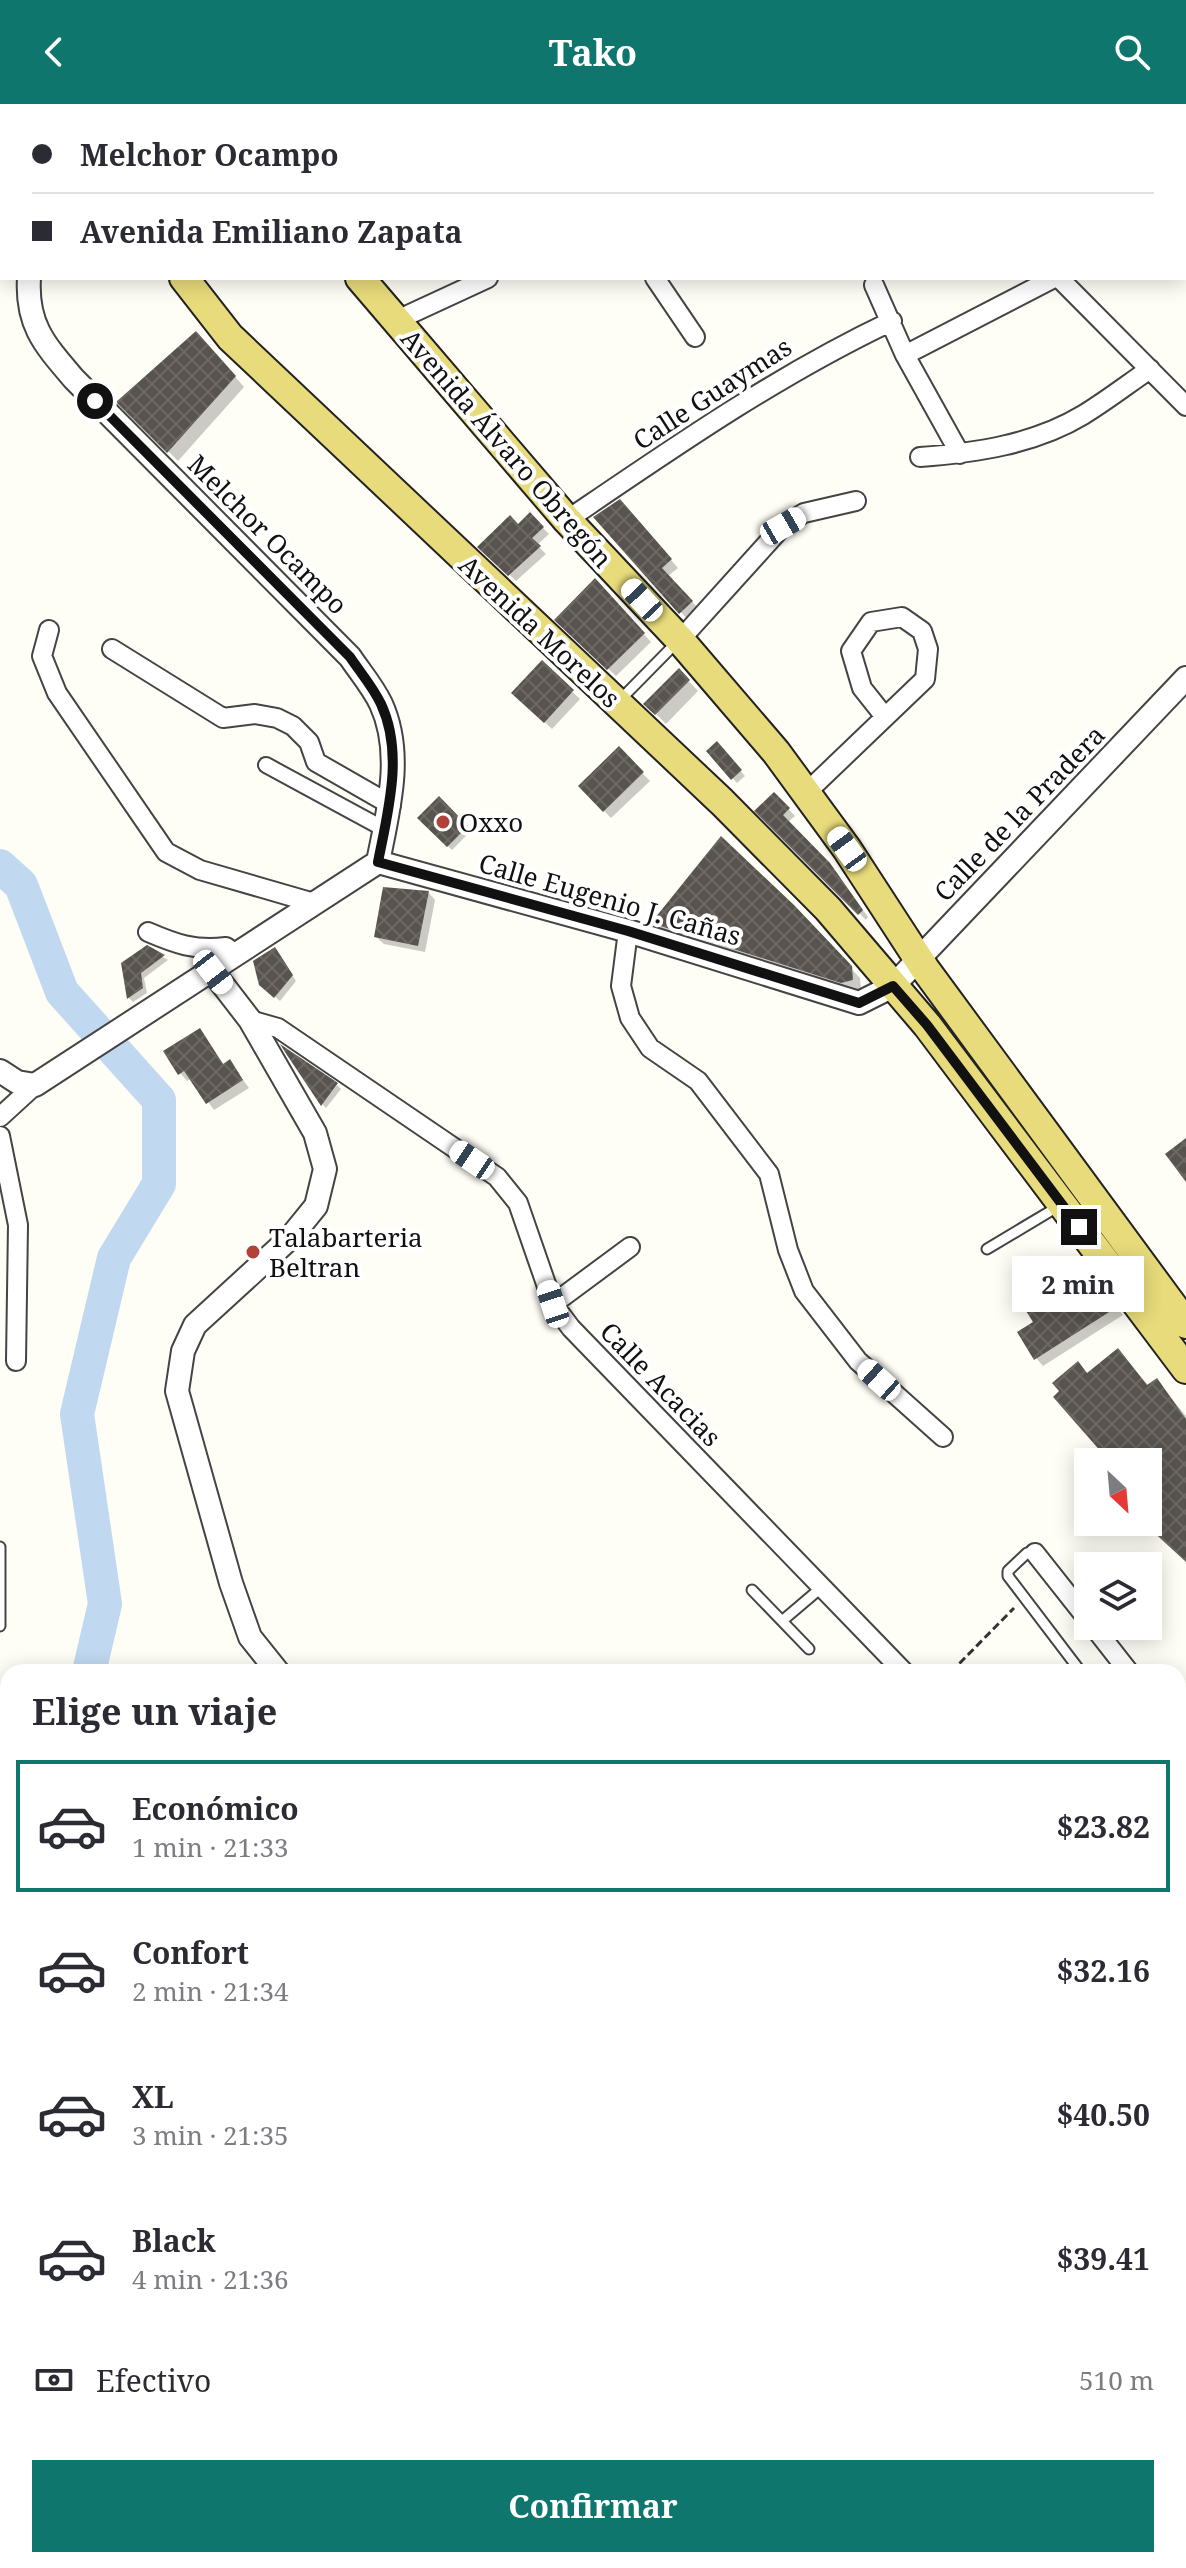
<!DOCTYPE html>
<html lang="es">
<head>
<meta charset="utf-8">
<style>
  :root { --surface:#fff; --page:#f7f7f7; --text:#2b2b33; --muted:#7c7c81; --line:#e1e1e2; --accent:#0f766e }
  body { margin:0; font-family:"Noto Serif",serif; background:var(--page); color:var(--text); height:100vh; display:flex; flex-direction:column; font-size:30px; white-space:nowrap }
  * { box-sizing:border-box; margin:0 }
  p { font-size:26px; color:var(--muted) }
  .icon { flex:none; width:44px; height:44px; fill:none; stroke:currentColor; stroke-width:2; stroke-linecap:round; stroke-linejoin:round }
  .map { position:relative; flex:1; overflow:hidden }
  .drawer { position:absolute; left:0px; top:1560px; width:1186px; height:904px; display:flex; flex-direction:column; background:var(--surface); border-radius:24px 24px 0 0; box-shadow:0 4px 20px #0003 }
  .drawer>* { flex:none }
  .banner { position:absolute; left:0px; top:0px; width:1186px; height:176px; box-shadow:0 4px 20px #0003; display:grid; align-content:center; height:176px; padding:0 32px; background:var(--surface) }
  .needle { width:52px; rotate:154deg }
  .tools { position:absolute; left:1074px; top:1344px; display:grid; gap:16px }
  .tools a { display:grid; place-items:center; width:88px; height:88px; border-radius:0px; background:var(--surface); box-shadow:0 4px 20px #0003; font-size:40px }
  .end { position:absolute; width:36px; height:36px; margin:-18px; border:10px solid #111; background:#fff; box-shadow:0 0 0 4px #fff }
  .from { border-radius:50% }
  .bubble { position:absolute; height:56px; border-radius:0px; background:var(--surface); box-shadow:0 4px 20px #0003; font-size:26px; font-weight:700; line-height:56px; text-align:center }
  .car { position:absolute; width:24px; height:48px; margin:-24px -12px; border-radius:10px; box-shadow:0 0 6px 2px #0007; background:linear-gradient(#fff 24%,#345 0 40%,#fff 0 76%,#345 0 86%,#fff 0) }
  .banner b { display:flex; align-items:center; gap:28px; height:76px; font-size:30px }
  .banner b+b { border-top:2px solid var(--line) }
  .banner i { width:20px; height:20px; background:var(--text) }
  ul { padding:0; list-style:none }
  li { display:flex; align-items:center; gap:24px; height:132px; margin:0 16px 12px; padding:0 16px; border:4px solid transparent; border-radius:0px }
  li div { flex:1 }
  li b { display:block; font-size:30px }
  li em { font-style:normal; font-weight:700 }
  li.active { border-color:var(--accent) }
  li>.icon { width:72px; height:72px; stroke-width:1.5 }
  h2 { padding:0 32px; font-size:36px; line-height:96px }
  .pay { display:flex; align-items:center; gap:20px; height:88px; padding:0 32px; font-size:30px }
  .pay p { margin-inline-start:auto }
  .button { display:flex; gap:16px; margin-top:auto; padding:16px 32px }
  .button a { flex:1; height:92px; border-radius:0px; background:var(--accent); color:#fff; font-size:32px; font-weight:700; line-height:92px; text-align:center }
  header { display:flex; justify-content:space-between; align-items:center; height:104px; padding:0 32px; background:var(--accent); color:#fff; font-size:36px; font-weight:700 }
  .map>svg:first-child { display:block }
  .shadow { fill:#0003 }
  .lines { fill:none; stroke-linecap:round; stroke-linejoin:round }
  .river { stroke:#c0d8f0; stroke-width:34 }
  .building { fill:url(#building-cross-hatch) }
  .service-casing { stroke:#444; stroke-width:13 }
  .pedestrian-casing { stroke:#444; stroke-width:18 }
  .minor-casing { stroke:#444; stroke-width:22 }
  .tertiary-casing { stroke:#444; stroke-width:26 }
  .primary-casing { stroke:#222; stroke-width:32 }
  .path { stroke:#333; stroke-width:3; stroke-dasharray:8 4; stroke-linecap:butt }
  .service { stroke:#fff; stroke-width:9 }
  .pedestrian { stroke:#fff; stroke-width:14 }
  .minor { stroke:#fff; stroke-width:18 }
  .tertiary { stroke:#fff; stroke-width:22 }
  .primary { stroke:#e8db7b; stroke-width:28 }
  .route { stroke:#111; stroke-width:10 }
  .poi-dot { fill:#b14239; stroke:#fff; stroke-width:3 }
  .labels { text-anchor:middle; dominant-baseline:central; stroke-width:8; stroke-linejoin:round; paint-order:stroke }
  .street-label { font-size:26px; fill:#111; stroke:#fff }
  .poi-label { font-size:26px; fill:#111; stroke:#fff; text-anchor:start }
</style>
</head>
<body>
<header><svg class="icon" aria-label="back" viewBox="0 0 24 24"><path d="M15 5l-7 7 7 7"/></svg>Tako<svg class="icon" aria-label="search" viewBox="0 0 24 24"><circle cx="10" cy="10" r="6"/><path d="M15 15l6 6"/></svg></header>
<div class="map">
<svg width="1186" height="2464" viewBox="0 0 1186 2464">
  <defs>
    <pattern id="building-cross-hatch" width="8" height="8" patternUnits="userSpaceOnUse" patternTransform="scale(2)"><rect width="8" height="8" fill="#58534e"/><path d="M0 0l8 8M0 8l8-8" fill="none" stroke="#6b6763"/></pattern>
  </defs>
  <rect width="100%" height="100%" fill="#fefdf6"/>
  <path class="shadow" d="M206 239 244 283 178 357 119 298Z
    M627 405 678 464 668 472 699 505 688 516 596 413Z
    M530 411 549 430 537 441 546 450 516 477 480 443 518 422Z
    M602 484 651 538 616 572 556 516Z
    M542 559 580 595 552 625 514 589Z
    M679 567 698 587 666 620 646 600Z
    M717 640 745 672 737 679 709 647Z
    M619 645 650 677 611 714 580 682Z
    M774 690 795 712 788 718 835 769 868 813 866 816 757 707Z
    M439 695 471 727 452 746 420 714Z
    M428 788 435 796 425 848 384 840 376 833Z
    M793 803 860 874 861 885 851 887 662 828 653 819Z
    M147 843 168 856 144 874 147 889 133 898 129 894 123 860Z
    M279 850 296 877 280 897 260 880Z
    M199 926 224 961 230 958 249 984 214 1006 191 974 187 977 180 969Z
    M337 981 341 985 326 1004 322 1000Z
    M1099 1181 1123 1211 1043 1262 1036 1254V1219L1070 1182 1080 1193Z
    M1118 1247 1149 1282 1157 1277 1186 1312V1456L1145 1418 1148 1358H1104L1110 1355 1078 1260 1089 1271Z"/>
  <g class="lines">
    <path class="river" d="M0 762 21 781 62 888 159 996V1080L114 1154 77 1310 105 1500 89 1568
      M510 2456 513 2464"/>
  </g>
  <path class="building" d="M196 227 236 272 167 349 116 298Z
    M620 395 672 455 662 464 693 497 679 510 593 413Z
    M530 408 544 423 532 434 541 442 508 472 477 443 510 411 518 420Z
    M595 474 645 529 607 566 554 516Z
    M542 556 574 586 544 619 511 589Z
    M679 564 690 576 655 611 643 600Z
    M717 637 742 666 731 676 706 647Z
    M619 642 644 668 603 708 578 682Z
    M774 688 790 704 783 711 830 759 863 806 858 811 754 707Z
    M439 692 468 722 447 743 417 714Z
    M721 732 794 801 852 862 853 876 841 879 651 819Z
    M383 783 429 787 418 842 374 833Z
    M147 841 165 851 141 869 143 884 127 895 121 859Z
    M275 843 293 871 274 894 259 881 253 857Z
    M200 924 223 960 230 955 243 976 206 1000 184 967 178 971 163 947Z
    M280 940 338 979 321 1002 285 948Z
    M1186 1034V1078L1165 1050Z
    M1099 1178 1117 1203 1034 1256 1017 1228 1033 1218 1026 1207 1071 1179 1078 1191Z
    M1118 1244 1147 1281 1157 1274 1186 1315V1458L1148 1423V1358H1110L1053 1293 1059 1287 1052 1279 1078 1257 1087 1269Z"/>
  <g class="lines">
    <defs>
      <path id="service" d="M619 597 676 539
        M987 1145 1059 1102
        M0 1443V1522
        M1035 1449H1027L1008 1467V1472L1081 1568
        M752 1486 809 1545
        M782 1517 822 1483"/>
      <path id="pedestrian" d="M266 661 384 725"/>
      <path id="minor" d="M724 0 726 2
        M894 0 896 2
        M974 2 975 0
        M655 174 695 233
        M1059 174 1186 302
        M874 181 905 251 960 350
        M395 217 488 174
        M905 251 1054 174
        M920 353C976 349 1035 340 1083 311 1106 297 1128 280 1150 265
        M567 416C673 344 776 272 892 217
        M49 526 42 552 57 589 166 748 200 766 314 799
        M680 536 783 422 804 409 856 397
        M112 545 223 614 255 610 277 614 293 622 309 638 316 658 391 701
        M807 688 925 575 928 545 922 527 902 513 871 518 851 547 862 584 885 613
        M628 827 621 882 630 914 650 944 698 977 769 1070 788 1146 804 1187 858 1257 943 1333
        M148 828C176 840 195 847 226 843L237 851
        M250 916 278 924 497 1073 518 1099 553 1200 571 1224 904 1568
        M0 1013 35 981
        M0 1032 18 1121 16 1257
        M553 1200 630 1143
        M1035 1449 1088 1516
        M1093 1522 1129 1568
        M1178 1630 1186 1640
        M0 1719 8 1735
        M1178 1754 1186 1756
        M0 1770 8 1766
        M1178 1884 1186 1891
        M0 1901 8 1897
        M0 2042 8 2038
        M0 2257 8 2277
        M1027 2456 1037 2464
        M24 2464V2456
        M48 2464 65 2456
        M779 2464 786 2456
        M1071 2464 1078 2456"/>
      <path id="tertiary" d="M29 174C26 221 45 241 74 275L350 553C360 568 373 583 381 600 404 650 388 707 378 758
        M213 868 250 916 315 1029 325 1065 316 1102 290 1134 195 1221 183 1247 177 1287 231 1479 250 1533 278 1568
        M0 967 17 978 35 981 378 758 628 827 859 899 893 882 1186 574
        M700 2456 709 2464"/>
      <path id="primary" d="M50 0 51 2
        M227 0 228 2
        M184 174 230 233 722 698 828 805 927 921 1186 1265
        M360 174 567 416 680 536 776 648 847 745 925 865 1186 1220"/>
    </defs>
    <use href="#service" class="service-casing"/>
    <use href="#pedestrian" class="pedestrian-casing"/>
    <use href="#minor" class="minor-casing"/>
    <use href="#tertiary" class="tertiary-casing"/>
    <use href="#primary" class="primary-casing"/>
    <path class="path" d="M951 1568 1014 1504
      M1178 2338 1186 2330"/>
    <use href="#service" class="service"/>
    <use href="#pedestrian" class="pedestrian"/>
    <use href="#minor" class="minor"/>
    <use href="#tertiary" class="tertiary"/>
    <use href="#primary" class="primary"/>
  </g>
  <g class="lines">
    <path class="route" d="M95 297 350 553C360 568 373 583 381 600 404 649 388 707 378 758L628 827 859 899 893 882 927 921 1079 1123"/>
  </g>
  <g class="poi-dot">
    <circle cx="443" cy="718" r="8"/>
    <circle cx="253" cy="1148" r="8"/>
  </g>
  <g class="labels">
    <g class="street-label">
      <text transform="translate(712 289) rotate(-33)">Calle Guaymas</text>
      <text transform="translate(507 344) rotate(49)">Avenida Álvaro Obregón</text>
      <text transform="translate(268 430) rotate(45)">Melchor Ocampo</text>
      <text transform="translate(540 527) rotate(43)">Avenida Morelos</text>
      <text transform="translate(1019 709) rotate(-46)">Calle de la Pradera</text>
      <text transform="translate(610 795) rotate(16)">Calle Eugenio J. Cañas</text>
      <text transform="translate(661 1280) rotate(46)">Calle Acacias</text>
    </g>
    <g class="poi-label">
      <text x="459" y="718">Oxxo</text>
      <text x="269" y="1133">Talabarteria<tspan x="269" dy="30">Beltran</tspan></text>
    </g>
  </g>
</svg>
<div class="tools">
<a><svg class="needle" viewBox="-14 -14 28 28"><path d="M0-13l5 13h-10z" fill="#e53935"/><path d="M0 13l5-13h-10z" fill="#7c7c81"/></svg></a>
<a><svg class="icon" aria-label="layers" viewBox="0 0 24 24"><path d="M12 4l9 5-9 5-9-5zM3 14l9 5 9-5"/></svg></a>
</div>
<i class="end from" style="left:95px;top:297px"></i>
<i class="end" style="left:1079px;top:1123px"></i>
<div class="bubble" style="left:1012px;top:1152px;width:132px">2 min</div>
<i class="car" style="left:783px;top:422px;rotate:60deg"></i>
<i class="car" style="left:642px;top:496px;rotate:317deg"></i>
<i class="car" style="left:847px;top:745px;rotate:324deg"></i>
<i class="car" style="left:213px;top:868px;rotate:142deg"></i>
<i class="car" style="left:472px;top:1056px;rotate:304deg"></i>
<i class="car" style="left:553px;top:1200px;rotate:342deg"></i>
<i class="car" style="left:879px;top:1276px;rotate:312deg"></i>
<div class="banner">
<b><i class="from"></i>Melchor Ocampo</b>
<b><i></i>Avenida Emiliano Zapata</b>
</div>
<section class="drawer">
<h2>Elige un viaje</h2>
<ul>
<li class="active"><svg class="icon" aria-label="car" viewBox="0 0 24 24"><path d="M5 17H2v-5l4-1 3-4h7l3 4 3 1v5h-3M9 17h6M6 11h13"/><circle cx="7" cy="17" r="2"/><circle cx="17" cy="17" r="2"/></svg><div><b>Económico</b><p>1 min · 21:33</p></div><em>$23.82</em></li>
<li><svg class="icon" aria-label="car" viewBox="0 0 24 24"><path d="M5 17H2v-5l4-1 3-4h7l3 4 3 1v5h-3M9 17h6M6 11h13"/><circle cx="7" cy="17" r="2"/><circle cx="17" cy="17" r="2"/></svg><div><b>Confort</b><p>2 min · 21:34</p></div><em>$32.16</em></li>
<li><svg class="icon" aria-label="car" viewBox="0 0 24 24"><path d="M5 17H2v-5l4-1 3-4h7l3 4 3 1v5h-3M9 17h6M6 11h13"/><circle cx="7" cy="17" r="2"/><circle cx="17" cy="17" r="2"/></svg><div><b>XL</b><p>3 min · 21:35</p></div><em>$40.50</em></li>
<li><svg class="icon" aria-label="car" viewBox="0 0 24 24"><path d="M5 17H2v-5l4-1 3-4h7l3 4 3 1v5h-3M9 17h6M6 11h13"/><circle cx="7" cy="17" r="2"/><circle cx="17" cy="17" r="2"/></svg><div><b>Black</b><p>4 min · 21:36</p></div><em>$39.41</em></li>
</ul>
<div class="pay"><svg class="icon" aria-label="cash" viewBox="0 0 24 24"><path d="M3 7h18v10H3z"/><circle cx="12" cy="12" r="2"/></svg>Efectivo<p>510 m</p></div>
<div class="button"><a>Confirmar</a></div>
</section>
</div>
</body>
</html>
